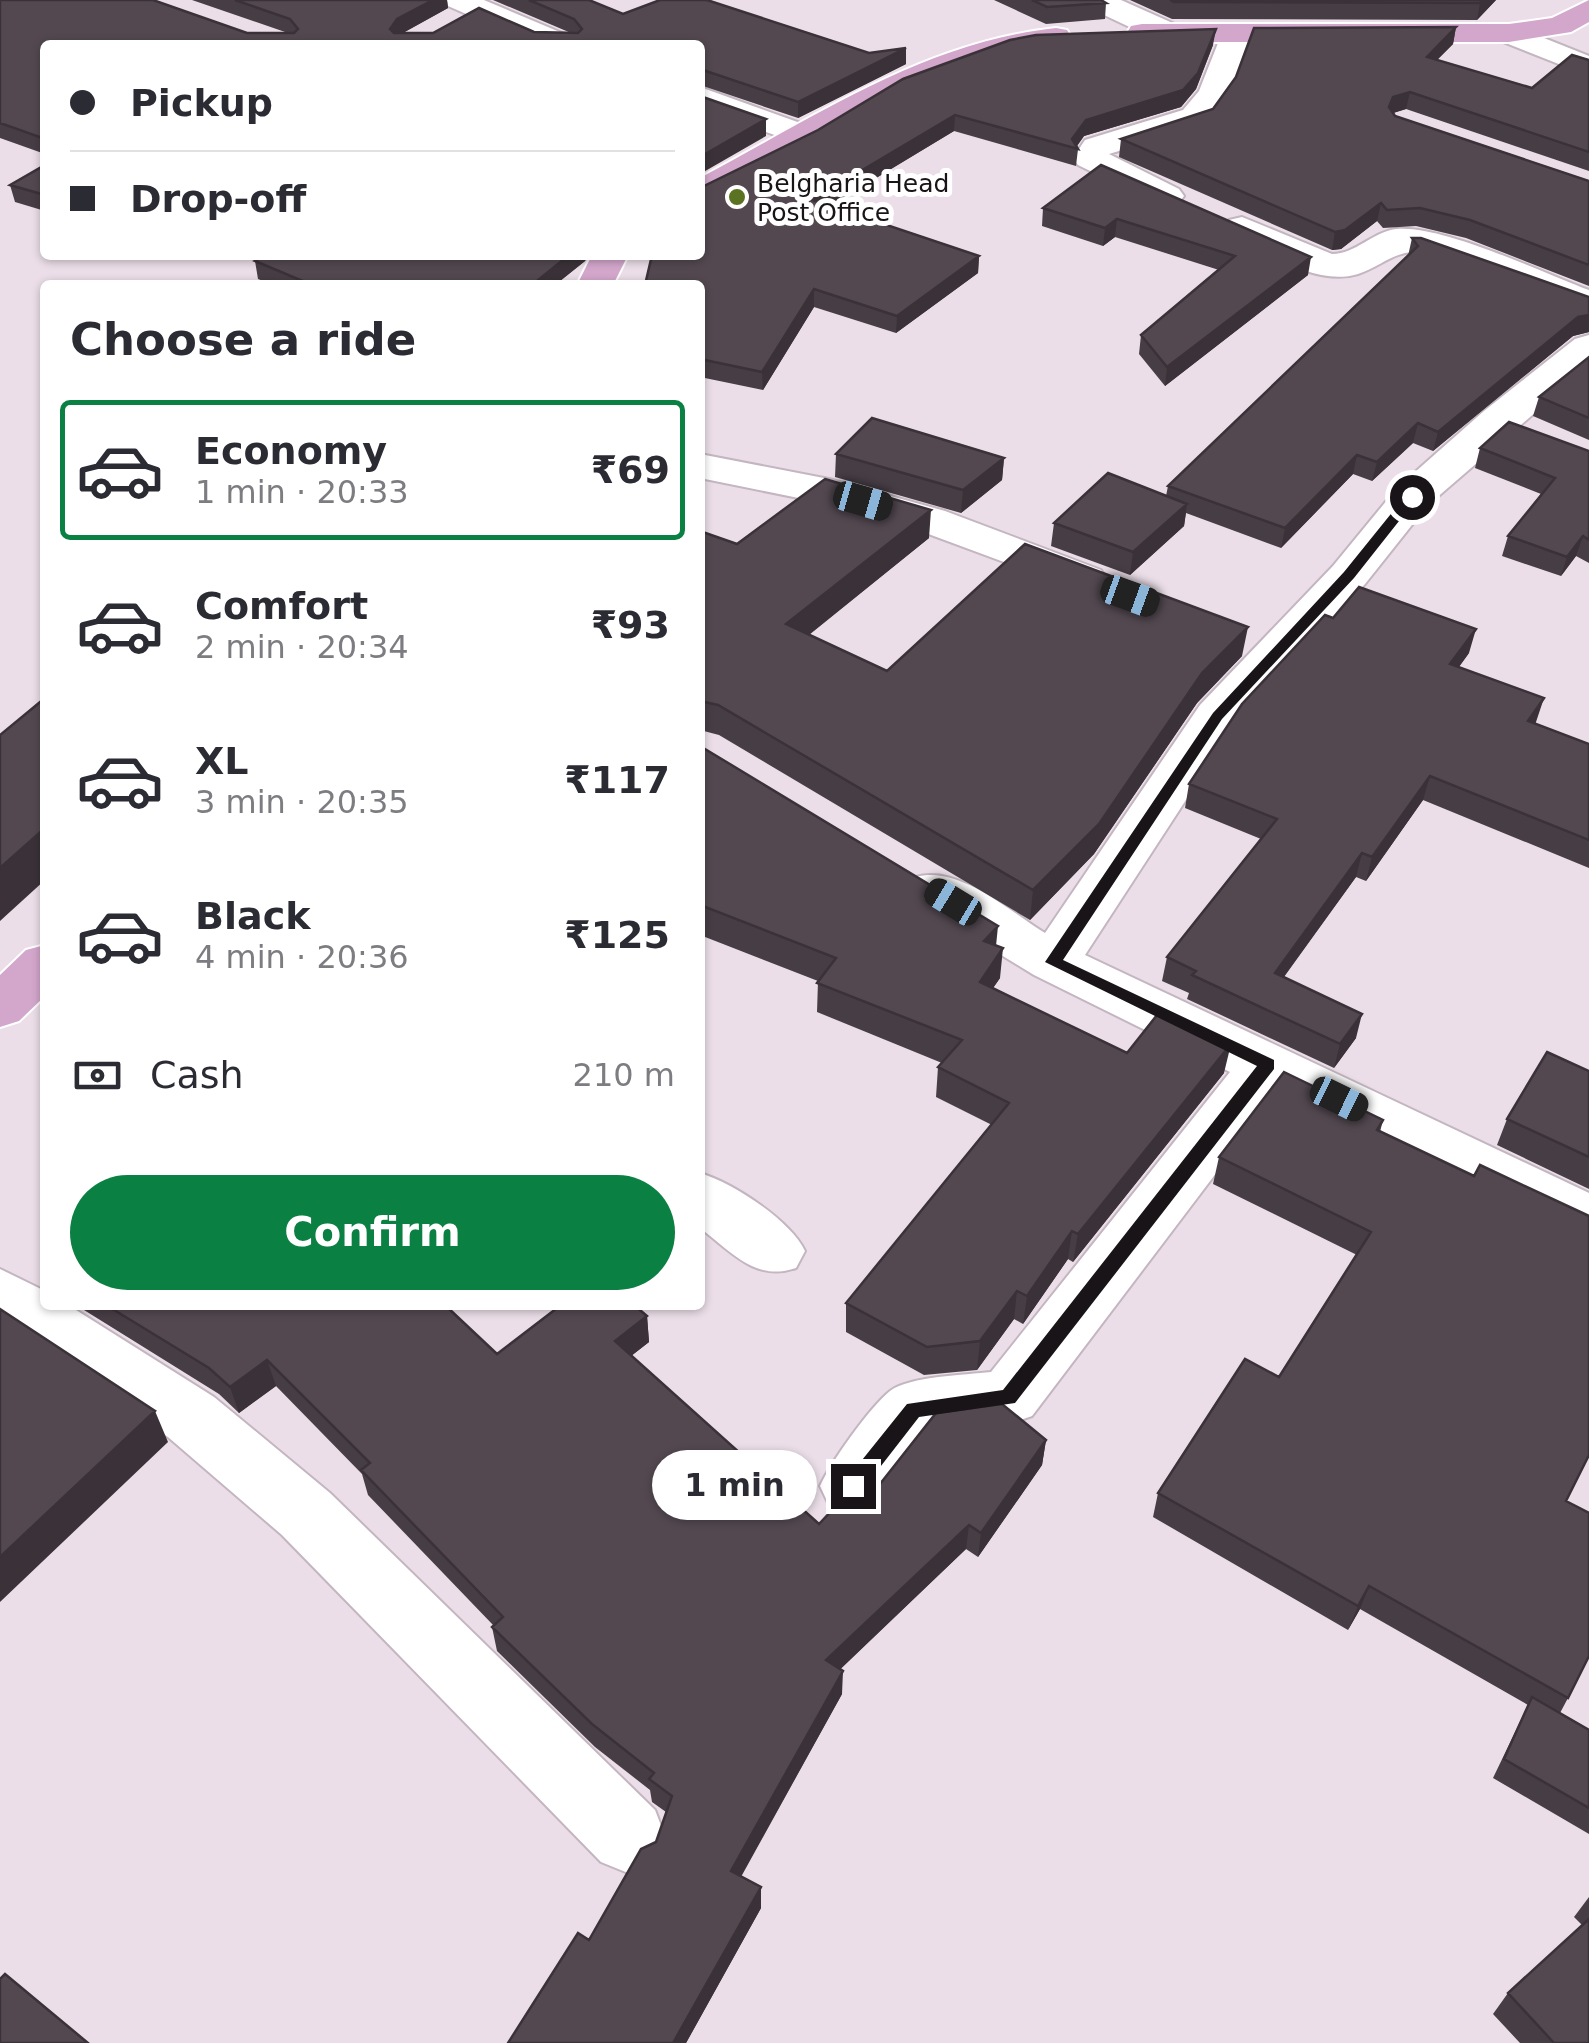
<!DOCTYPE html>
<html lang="en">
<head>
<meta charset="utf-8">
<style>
  :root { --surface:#fff; --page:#f2f2f3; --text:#2b2b33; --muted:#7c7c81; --line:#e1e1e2; --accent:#0b8043 }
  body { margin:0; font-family:"DejaVu Sans",sans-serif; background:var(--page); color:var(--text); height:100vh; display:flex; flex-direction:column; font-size:38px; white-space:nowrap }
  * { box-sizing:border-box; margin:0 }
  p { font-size:32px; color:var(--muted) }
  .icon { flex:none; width:55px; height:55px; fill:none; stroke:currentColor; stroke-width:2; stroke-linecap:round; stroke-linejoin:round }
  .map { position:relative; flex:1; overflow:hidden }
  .panel { position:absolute; left:40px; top:280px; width:665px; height:1030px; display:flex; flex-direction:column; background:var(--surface); border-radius:10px; box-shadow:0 2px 8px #0004 }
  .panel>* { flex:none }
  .guide { position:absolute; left:40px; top:40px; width:665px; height:220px; border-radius:10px; box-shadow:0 2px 8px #0004; display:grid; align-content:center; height:220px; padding:0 30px; background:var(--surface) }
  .end { position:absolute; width:45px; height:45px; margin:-22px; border:12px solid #181417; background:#fff; box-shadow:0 0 0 5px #fff }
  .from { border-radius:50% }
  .bubble { position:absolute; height:70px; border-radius:35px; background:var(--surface); box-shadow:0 2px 8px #0004; font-size:32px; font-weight:800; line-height:70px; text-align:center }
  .car { position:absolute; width:30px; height:60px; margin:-30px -15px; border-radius:12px; box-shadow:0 0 8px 2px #0007; background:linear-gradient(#222 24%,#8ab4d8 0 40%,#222 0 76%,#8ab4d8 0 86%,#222 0) }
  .guide b { display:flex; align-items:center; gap:35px; height:95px; font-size:38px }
  .guide b+b { border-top:2px solid var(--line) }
  .guide i { width:25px; height:25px; background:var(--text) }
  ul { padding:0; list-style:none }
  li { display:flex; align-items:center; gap:30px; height:140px; margin:0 20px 15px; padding:0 10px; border:5px solid transparent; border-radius:10px }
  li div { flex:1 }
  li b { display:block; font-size:38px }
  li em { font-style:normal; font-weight:800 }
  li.on { border-color:var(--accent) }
  li>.icon { width:90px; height:90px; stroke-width:1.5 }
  h2 { padding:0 30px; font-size:45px; line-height:120px }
  .pay { display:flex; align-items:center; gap:25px; height:110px; padding:0 30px; font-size:38px }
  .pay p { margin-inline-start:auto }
  .button { display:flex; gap:20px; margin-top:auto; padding:20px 30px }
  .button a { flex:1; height:115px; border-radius:60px; background:var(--accent); color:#fff; font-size:40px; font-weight:800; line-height:115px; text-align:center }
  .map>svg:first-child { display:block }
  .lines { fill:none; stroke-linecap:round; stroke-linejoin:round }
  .minor-casing { stroke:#c3b6c0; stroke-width:4 }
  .major-casing { stroke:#fff; stroke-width:4 }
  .minor { fill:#fff; fill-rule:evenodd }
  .major { fill:#d3a7cc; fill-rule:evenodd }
  .wall { fill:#473e45 }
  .shaded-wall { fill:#3a3238 }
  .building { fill:#534850; stroke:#3a3238; stroke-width:2.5 }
  .route { fill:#181417 }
  .poi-dot { fill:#5c7223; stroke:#fff; stroke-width:4 }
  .labels { text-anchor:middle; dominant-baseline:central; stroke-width:10; stroke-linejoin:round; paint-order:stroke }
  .far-poi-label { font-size:25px; fill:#181417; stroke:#fff; text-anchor:start }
</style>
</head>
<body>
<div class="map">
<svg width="1589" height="2043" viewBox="0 0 1589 2043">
  <rect width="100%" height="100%" fill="#ebdee8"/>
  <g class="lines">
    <defs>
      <path id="minor" d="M444 0H484L574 38 579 45H537L448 6Z
        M1081 0H1121L1177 25 1181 32 1177 39H1155L1085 6Z
        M1237 24 1248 26 1252 33 1230 93 1207 124 1109 154 1179 189 1184 196 1179 203 1167 206 1155 203 1078 165 1073 158 1085 140 1183 110 1199 91 1222 33 1226 26Z
        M1509 24 1589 56V76L1498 40 1494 33 1498 26Z
        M700 87 817 129 822 136 817 143 805 146 700 108Z
        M1242 217 1332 254C1356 254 1372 232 1396 229 1441 224 1543 273 1589 290V314L1417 252C1394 251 1380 267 1358 274 1316 287 1267 252 1229 236L1224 228 1229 220Z
        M1589 335V366L1427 506 1365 584 1234 726 1085 955 1589 1193V1244L1276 1094 1032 1416 1009 1424 932 1435 876 1507 853 1515 830 1507 820 1486C831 1462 870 1407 890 1391 910 1376 965 1375 991 1372L1230 1072 1034 975 916 903 908 890 916 877C959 865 1009 911 1045 933L1200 705 1333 566 1397 488 1484 411 1575 339Z
        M700 454 829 479 945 511 1101 570 1107 579 1101 588 1085 592 915 529 823 503 700 478Z
        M700 1173C733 1183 790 1220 805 1251L796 1268C755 1282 732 1252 700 1228Z
        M0 1269 45 1291V1305H68L214 1397 330 1493 655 1810 665 1836 655 1862 628 1873 601 1862 282 1535 168 1437 0 1326Z"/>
      <path id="major" d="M1589 0V22L1571 32 1509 42H1142L1131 40 1127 33 1131 26 1142 24H1509L1552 18Z
        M1056 28 1067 30 1071 37 1067 44 997 55 938 77 712 199 700 202V178C815 117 924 42 1056 28Z
        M592 255H628L613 285H577Z
        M45 945V996L19 1021 0 1027V975L26 950Z"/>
    </defs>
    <use href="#minor" class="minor-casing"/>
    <use href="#major" class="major-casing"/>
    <use href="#minor" class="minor"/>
    <use href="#major" class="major"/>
  </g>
  <path class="wall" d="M0 0 247 33H288L192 0H447L448 8 403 33H571L493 0H589L623 14 906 64 798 118 700 85V45H45V154L0 138Z
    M994 0H1101L1106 3 1105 19 1046 24Z
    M1130 0H1496L1477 20 1172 19Z
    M1456 27 1453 44 1437 60 1532 88 1589 60V171L1406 109 1393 113 1395 116 1589 181V286L1466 238 1416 226 1383 228 1377 221 1341 249 1332 250 1119 157 1121 139Z
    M1213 45 1196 89 1181 107 1084 136 1076 147 1078 149 1076 166 954 131 830 206 979 256 978 273 896 333 814 307 763 390 700 377V285L818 130Z
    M45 165V211L15 202 10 185Z
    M1101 165 1308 275 1165 386 1139 354 1141 335 1219 270 1115 237 1103 246 1042 226 1043 208Z
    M1412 238 1589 297V332L1573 336 1433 451 1413 443 1372 481 1353 474 1281 548 1186 513 1184 526 1130 575 1051 546 1054 523 1166 496 1168 486 1408 256Z
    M259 255H588L585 261 555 285H273L258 279 255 261 263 257Z
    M1589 357V440L1533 416 1539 397Z
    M1480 448 1589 451V563L1576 556 1561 576 1502 556 1508 536 1541 494 1475 468Z
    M836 454 1004 458 1002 480 961 513 835 477Z
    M700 531 737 544 929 538 809 635 887 671 1242 656 1197 703 1094 854 1030 920 719 735 700 730Z
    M1469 653 1459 667 1536 722 1535 724 1589 744V868L1423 800 1366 881 1356 877 1284 977 1356 1038 1334 1068 1187 999 1189 993 1162 981 1167 957 1261 839 1185 808 1189 784Z
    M700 746 996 946 1000 978 993 988 1127 1053 1224 1073 1073 1262 1068 1259 1023 1324 1014 1319 977 1370 924 1375 846 1332V1303L992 1125 936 1097 938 1067 942 1063 817 1012 818 981 700 935Z
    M1589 1071V1189L1497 1145 1507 1119Z
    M1383 1120 1380 1132 1566 1501 1568 1698 1560 1713 1589 1730V1834L1493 1778 1528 1705 1360 1609 1348 1630 1153 1517 1158 1493 1279 1377 1357 1255 1213 1184 1219 1157Z
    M76 1305H445L497 1354 647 1316 649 1342 631 1356 819 1524 1046 1440 1042 1465 978 1557 966 1549 840 1669 842 1694 741 1877 761 1908 686 2043H508L589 1940 656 1842 666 1812 652 1802 650 1790 595 1747 497 1651 492 1627 494 1626 368 1495 362 1474 276 1386 239 1413 219 1394Z
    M1589 1897V2043H1520L1493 2014 1508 1993 1582 1925 1574 1917Z"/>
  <path class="shaded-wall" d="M433 0H447L448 8 399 35 392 45 390 29 397 19Z
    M1483 0H1496L1477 20 1480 3Z
    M1456 27 1453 44 1423 74 1427 57Z
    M1216 29 1213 45 1196 89 1181 107 1084 136 1075 149 1072 139 1086 120Z
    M906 48V64L798 118V102Z
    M1410 92 1406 109 1390 114 1389 107 1393 97Z
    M955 115 954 131 811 217 812 200Z
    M766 119V136L700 174V157Z
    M1381 203 1377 221 1341 249 1332 250 1335 232Z
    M1117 219 1115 237 1103 246 1105 228Z
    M569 255H588L585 261 555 285H532Z
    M979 256 978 273 896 333 897 316Z
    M1311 257 1308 275 1165 386 1167 367Z
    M814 289V307L763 390 762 372Z
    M1589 315V332L1573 336 1433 451 1438 432 1578 317Z
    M1418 423 1413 443 1372 481 1377 462Z
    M1357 455 1353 474 1281 548 1285 528Z
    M1004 458 1002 480 961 513 963 490Z
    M1187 504 1184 526 1130 575 1133 552Z
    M931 510 929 538 786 653V624Z
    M1583 536 1576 556 1561 576 1567 557Z
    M1248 627 1242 656 1197 703 1094 854 1030 920 1033 890 1202 673Z
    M1476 629 1469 653 1443 688 1450 664Z
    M1544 698 1536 722 1520 745 1528 721Z
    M1430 776 1423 800 1366 881 1372 857Z
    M45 828V880L0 921V868Z
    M1362 853 1356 877 1269 997 1275 973Z
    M998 926 995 956 984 941Z
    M1003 948 1000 978 977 1011 980 982Z
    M1362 1014 1356 1038 1334 1068 1340 1044Z
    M1231 1044 1224 1073 1073 1262 1078 1234Z
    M1072 1231 1068 1259 1023 1324 1027 1296Z
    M1017 1291 1014 1319 977 1370 980 1341Z
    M647 1316 649 1342 617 1367 615 1341Z
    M267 1360 276 1386 239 1413 230 1387Z
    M155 1411 168 1442 0 1602V1557Z
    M1046 1440 1042 1465 978 1557 981 1533Z
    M969 1525 966 1549 826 1683V1660Z
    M1369 1586 1360 1609 1348 1630 1358 1606Z
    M843 1671 842 1694 732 1892 731 1871Z
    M761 1887V1908L686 2043H673Z"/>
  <path class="building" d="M0 0H153L247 33H294L298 29 290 19 235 0H433L397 19 390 29 394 33H433L479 8 534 32 578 33 582 29 574 19 529 0H589L623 14 660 0H707L869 53 906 48 798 102 700 69V45H45V139L0 123Z
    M1032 0H1101L1106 3 1047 7Z
    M1170 0H1483L1480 3 1174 2Z
    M1456 27 1427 57 1532 88 1572 55 1589 60V152L1410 92 1393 97 1389 107 1395 116 1589 181V265L1470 220 1420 208 1387 210 1381 203 1345 230 1335 232 1121 139 1213 109 1236 77 1254 28Z
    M1216 29 1198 73 1183 90 1086 120 1072 139 1078 149 955 115 812 200 979 256 897 316 814 289 762 372 700 359V285H645L652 255H700V188L818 130 903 79 1010 40 1036 35Z
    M700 96 766 119 700 157Z
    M45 165V195L10 185Z
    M1101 165 1311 257 1167 367 1141 335 1235 256 1117 219 1105 228 1043 208Z
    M1412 238H1421L1589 297V315L1578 317 1438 432 1418 423 1377 462 1357 455 1285 528 1168 486 1418 246Z
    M267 255H569L532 285H312L255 261Z
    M1589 357V418L1539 397Z
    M872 418 1004 458 963 490 836 454Z
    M1509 422 1589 451V540L1583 536 1567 557 1508 536 1555 478 1480 448Z
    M1108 473 1187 504 1133 552 1054 523Z
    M825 479 931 510 786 624 887 671 1025 544 1248 627 1202 673 1099 824 1033 890 718 705 700 701V531L737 544Z
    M1359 587 1476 629 1450 664 1544 698 1528 721 1589 744V840L1430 776 1372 857 1362 853 1275 973 1362 1014 1340 1044 1192 975 1196 971 1167 957 1277 819 1189 784 1242 704 1325 615 1333 618Z
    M45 698V828L0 868V735Z
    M700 746 998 926 984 941 1003 948 980 982 1127 1053 1161 1010 1231 1044 1078 1234 1072 1231 1027 1296 1017 1291 980 1341 927 1347 846 1303 1009 1103 938 1067 962 1040 817 983 836 958 700 905Z
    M1547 1052 1589 1071V1157L1507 1119Z
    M1284 1072 1383 1120 1377 1130 1474 1176 1480 1165 1589 1216V1455L1566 1501 1589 1513V1656L1568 1698 1369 1586 1358 1606 1158 1493 1245 1359 1279 1377 1371 1232 1219 1157Z
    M106 1305H445L497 1354 561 1305H634L647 1316 615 1341 819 1524 849 1492 880 1484 936 1413 1002 1404 1046 1440 981 1533 969 1525 826 1660 843 1671 731 1871 761 1887 673 2043H508L578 1933 589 1940 641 1849 656 1842 672 1796 649 1779 654 1773 592 1724 492 1627 503 1617 361 1470 370 1463 267 1360 230 1387 209 1368Z
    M0 1309 155 1411 0 1557Z
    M1532 1697 1589 1730V1808L1504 1759Z
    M1589 1919V2043H1554L1508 1993Z
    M5 1974 88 2043H0V1979Z"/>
  <path class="route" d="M1407 494 1418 497 1354 578 1222 719 1063 960 1274 1060V1069L1015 1403 919 1417 860 1493H846V1480L907 1404 1003 1390 1257 1066 1045 962 1213 713 1344 572Z"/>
  <circle class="poi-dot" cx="737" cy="197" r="10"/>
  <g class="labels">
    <g class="far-poi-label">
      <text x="757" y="183">Belgharia Head<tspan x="757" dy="29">Post Office</tspan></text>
    </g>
  </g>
</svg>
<i class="end from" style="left:1412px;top:497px"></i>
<i class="end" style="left:853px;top:1486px"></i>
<div class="bubble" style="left:652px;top:1450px;width:165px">1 min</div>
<i class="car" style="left:863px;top:501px;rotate:106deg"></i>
<i class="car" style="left:1130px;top:596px;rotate:110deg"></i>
<i class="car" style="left:953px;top:902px;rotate:301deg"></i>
<i class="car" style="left:1339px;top:1099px;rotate:116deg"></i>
<div class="guide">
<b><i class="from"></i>Pickup</b>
<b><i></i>Drop-off</b>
</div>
<section class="panel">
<h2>Choose a ride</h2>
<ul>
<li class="on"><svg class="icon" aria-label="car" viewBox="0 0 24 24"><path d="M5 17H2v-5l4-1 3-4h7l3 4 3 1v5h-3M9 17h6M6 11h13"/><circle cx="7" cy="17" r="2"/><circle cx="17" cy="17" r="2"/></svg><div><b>Economy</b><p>1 min · 20:33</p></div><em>₹69</em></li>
<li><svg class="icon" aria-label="car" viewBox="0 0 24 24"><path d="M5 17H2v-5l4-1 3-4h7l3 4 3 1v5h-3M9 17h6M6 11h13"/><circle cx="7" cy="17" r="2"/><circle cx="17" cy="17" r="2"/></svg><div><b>Comfort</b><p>2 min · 20:34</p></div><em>₹93</em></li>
<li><svg class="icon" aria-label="car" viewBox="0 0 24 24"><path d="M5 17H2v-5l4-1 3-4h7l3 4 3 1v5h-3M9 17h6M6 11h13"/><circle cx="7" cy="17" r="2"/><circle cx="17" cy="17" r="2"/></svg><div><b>XL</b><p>3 min · 20:35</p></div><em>₹117</em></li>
<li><svg class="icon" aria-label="car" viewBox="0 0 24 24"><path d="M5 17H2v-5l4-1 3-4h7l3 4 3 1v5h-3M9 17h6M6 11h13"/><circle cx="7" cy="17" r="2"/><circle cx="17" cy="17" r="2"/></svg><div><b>Black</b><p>4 min · 20:36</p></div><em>₹125</em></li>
</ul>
<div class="pay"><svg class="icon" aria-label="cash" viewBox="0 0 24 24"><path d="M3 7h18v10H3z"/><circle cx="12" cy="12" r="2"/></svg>Cash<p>210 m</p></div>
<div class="button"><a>Confirm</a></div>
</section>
</div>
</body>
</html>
